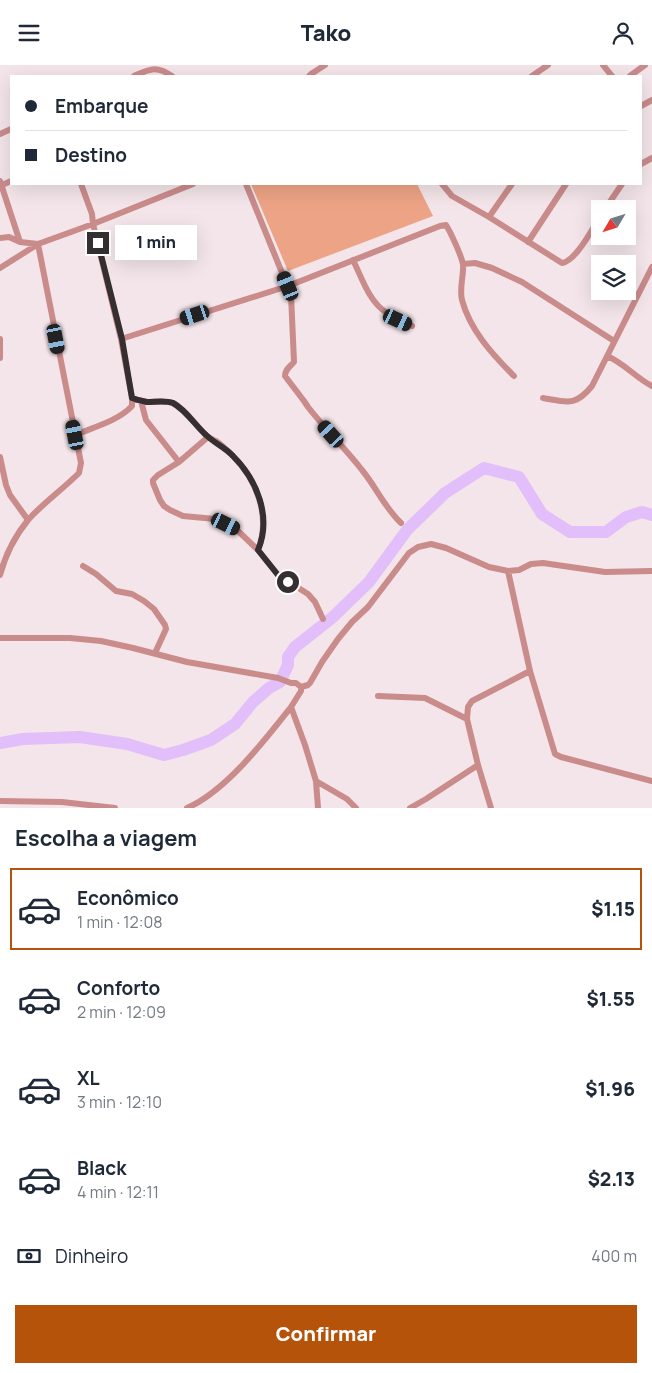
<!DOCTYPE html>
<html lang="pt">
<head>
<meta charset="utf-8">
<style>
  :root { --surface:#fff; --page:#f6f6f7; --text:#1f2937; --muted:#747a83; --line:#e0e1e3; --accent:#b45309 }
  body { margin:0; font-family:Manrope,sans-serif; background:var(--page); color:var(--text); height:100vh; display:flex; flex-direction:column; font-size:19px; white-space:nowrap }
  * { box-sizing:border-box; margin:0 }
  p { font-size:16px; color:var(--muted) }
  .icon { flex:none; width:28px; height:28px; fill:none; stroke:currentColor; stroke-width:2; stroke-linecap:round; stroke-linejoin:round }
  .map { position:relative; height:743px; overflow:hidden }
  .side { display:flex; flex-direction:column; background:var(--surface); flex:1 }
  .side>* { flex:none }
  .hud { position:absolute; left:10px; top:10px; width:632px; height:110px; border-radius:0px; box-shadow:0 5px 20px #0002; display:grid; align-content:center; height:110px; padding:0 15px; background:var(--surface) }
  .needle { width:32px; rotate:232deg }
  .fabs { position:absolute; left:591px; top:135px; display:grid; gap:10px }
  .fabs a { display:grid; place-items:center; width:45px; height:45px; border-radius:0px; background:var(--surface); box-shadow:0 5px 20px #0002; font-size:25px }
  .end { position:absolute; width:22px; height:22px; margin:-11px; border:6px solid #352f31; background:#fff; box-shadow:0 0 0 2px #fff }
  .from { border-radius:50% }
  .bubble { position:absolute; height:35px; border-radius:0px; background:var(--surface); box-shadow:0 5px 20px #0002; font-size:16px; font-weight:800; line-height:35px; text-align:center }
  .car { position:absolute; width:15px; height:30px; margin:-15px -8px; border-radius:6px; box-shadow:0 0 4px 1px #0007; background:linear-gradient(#222 24%,#8ab4d8 0 40%,#222 0 76%,#8ab4d8 0 86%,#222 0) }
  .hud b { display:flex; align-items:center; gap:18px; height:48px; font-size:19px }
  .hud b+b { border-top:1px solid var(--line) }
  .hud i { width:12px; height:12px; background:var(--text) }
  ul { padding:0; list-style:none }
  li { display:flex; align-items:center; gap:15px; height:82px; margin:0 10px 8px; padding:0 5px; border:2px solid transparent; border-radius:0px }
  li div { flex:1 }
  li b { display:block; font-size:19px }
  li em { font-style:normal; font-weight:800 }
  li.selected { border-color:var(--accent) }
  li>.icon { width:45px; height:45px; stroke-width:1.5 }
  h2 { padding:0 15px; font-size:22px; line-height:60px }
  .pay { display:flex; align-items:center; gap:12px; height:55px; padding:0 15px; font-size:19px }
  .pay p { margin-inline-start:auto }
  .button { display:flex; gap:10px; margin-top:auto; padding:10px 15px }
  .button a { flex:1; height:58px; border-radius:0px; background:var(--accent); color:#fff; font-size:20px; font-weight:800; line-height:58px; text-align:center }
  header { display:flex; justify-content:space-between; align-items:center; height:65px; padding:0 15px; background:var(--surface); font-size:22px; font-weight:800 }
  .map>svg:first-child { display:block }
  .green { fill:#eda385 }
  .lines { fill:none; stroke-linecap:round; stroke-linejoin:round }
  .river { stroke:#e2befb; stroke-width:12 }
  .minor { stroke:#ca8b8b; stroke-width:6 }
  .route { stroke:#352f31; stroke-width:6 }
</style>
</head>
<body>
<header><svg class="icon" aria-label="menu" viewBox="0 0 24 24"><path d="M4 6h16M4 12h16M4 18h16"/></svg>Tako<svg class="icon" aria-label="person" viewBox="0 0 24 24"><circle cx="12" cy="8" r="4"/><path d="M4 21q1-7 8-7t8 7"/></svg></header>
<div class="map">
<svg width="652" height="743" viewBox="0 0 652 743">
  <rect width="100%" height="100%" fill="#f3e5e9"/>
  <path class="green" d="M251 119H417L433 151 288 206Z"/>
  <g class="lines">
    <path class="river" d="M0 678 23 674 80 672 127 679 164 690 183 685 211 675 235 659 253 637 269 623 280 617 288 600V592L295 582 333 552 369 517 407 465 445 428 484 403 519 412 542 449 570 467H606L626 452 642 447 652 450"/>
    <path class="minor" d="M603 0 612 11
      M134 11C150 4 156 0 172 11
      M309 11 311 9 325 0
      M532 11 548 0
      M630 11 645 0
      M641 41 652 35
      M0 69 11 64
      M641 99 652 93
      M0 116 20 177
      M246 119 291 230 294 297C290 302 285 304 285 311L304 336 308 342C325 364 345 383 362 405 376 422 385 443 401 458
      M442 119 452 131 489 152 562 198C576 196 592 164 600 152
      M0 121 11 116
      M605 144 622 119
      M489 152 512 119
      M0 173 9 172 20 177 38 179 93 159 193 119
      M528 177 566 119
      M353 195C362 213 369 237 387 248 394 254 403 257 412 261
      M463 199 475 198 492 203 522 217 614 276
      M0 203 38 179 81 398 79 408C63 424 42 439 28 455 15 471 5 491 0 510
      M0 274V293
      M121 274 288 221 440 161 446 160C451 168 461 190 463 199 464 211 459 223 462 235 470 265 492 289 514 311
      M607 291C624 298 636 313 652 321
      M132 333C137 335 141 336 147 337 155 337 165 335 173 338 186 345 195 360 206 370 209 373 212 374 216 376 222 380 228 386 233 391 257 415 271 452 258 485
      M543 333C567 337 575 342 592 321L652 202
      M141 336 146 355 179 397
      M75 370C94 362 118 356 132 341V333L121 274 93 159 92 149 81 119
      M208 372 179 397 158 410 153 415V418L160 435 164 441 170 445 183 451 215 454 236 464 258 485 278 510 308 529 315 537 323 554
      M0 392 6 420 10 430 28 455
      M83 501 96 509 116 526 132 529 144 536 154 544 165 560 166 564 155 588
      M0 573H70L101 576 133 583 187 597 278 613 291 618H296L301 622 308 620 310 618 322 597 338 574 352 557 368 542 409 488 418 482 431 479 446 483 489 502 508 506 519 505 531 499 543 498 605 507 652 506
      M530 606 555 689 561 692 652 716
      M301 622V626L291 642 305 680 316 716 318 743
      M378 631 425 633 467 654
      M316 716 347 734 356 743
      M0 736 62 737 115 743
      M187 743C226 726 265 675 291 642
      M410 743 426 734 478 700
      M491 743 478 700 467 654 468 642 472 636 530 606 508 506"/>
  </g>
  <g class="lines">
    <path class="route" d="M98 178 122 274 132 333C137 335 141 336 147 337 155 337 165 335 173 338 186 345 195 360 206 370 214 378 225 382 233 391 257 415 272 452 258 485L278 510 288 517"/>
  </g>
</svg>
<div class="fabs">
<a><svg class="needle" viewBox="-14 -14 28 28"><path d="M0-13l5 13h-10z" fill="#e53935"/><path d="M0 13l5-13h-10z" fill="#747a83"/></svg></a>
<a><svg class="icon" aria-label="layers" viewBox="0 0 24 24"><path d="M12 4l9 5-9 5-9-5zM3 14l9 5 9-5"/></svg></a>
</div>
<i class="end from" style="left:288px;top:517px"></i>
<i class="end" style="left:98px;top:178px"></i>
<div class="bubble" style="left:115px;top:160px;width:82px">1 min</div>
<i class="car" style="left:288px;top:221px;rotate:337deg"></i>
<i class="car" style="left:195px;top:250px;rotate:252deg"></i>
<i class="car" style="left:398px;top:255px;rotate:115deg"></i>
<i class="car" style="left:56px;top:274px;rotate:169deg"></i>
<i class="car" style="left:331px;top:369px;rotate:318deg"></i>
<i class="car" style="left:75px;top:370px;rotate:349deg"></i>
<i class="car" style="left:226px;top:459px;rotate:116deg"></i>
<div class="hud">
<b><i class="from"></i>Embarque</b>
<b><i></i>Destino</b>
</div>
</div>
<section class="side">
<h2>Escolha a viagem</h2>
<ul>
<li class="selected"><svg class="icon" aria-label="car" viewBox="0 0 24 24"><path d="M5 17H2v-5l4-1 3-4h7l3 4 3 1v5h-3M9 17h6M6 11h13"/><circle cx="7" cy="17" r="2"/><circle cx="17" cy="17" r="2"/></svg><div><b>Econômico</b><p>1 min · 12:08</p></div><em>$1.15</em></li>
<li><svg class="icon" aria-label="car" viewBox="0 0 24 24"><path d="M5 17H2v-5l4-1 3-4h7l3 4 3 1v5h-3M9 17h6M6 11h13"/><circle cx="7" cy="17" r="2"/><circle cx="17" cy="17" r="2"/></svg><div><b>Conforto</b><p>2 min · 12:09</p></div><em>$1.55</em></li>
<li><svg class="icon" aria-label="car" viewBox="0 0 24 24"><path d="M5 17H2v-5l4-1 3-4h7l3 4 3 1v5h-3M9 17h6M6 11h13"/><circle cx="7" cy="17" r="2"/><circle cx="17" cy="17" r="2"/></svg><div><b>XL</b><p>3 min · 12:10</p></div><em>$1.96</em></li>
<li><svg class="icon" aria-label="car" viewBox="0 0 24 24"><path d="M5 17H2v-5l4-1 3-4h7l3 4 3 1v5h-3M9 17h6M6 11h13"/><circle cx="7" cy="17" r="2"/><circle cx="17" cy="17" r="2"/></svg><div><b>Black</b><p>4 min · 12:11</p></div><em>$2.13</em></li>
</ul>
<div class="pay"><svg class="icon" aria-label="cash" viewBox="0 0 24 24"><path d="M3 7h18v10H3z"/><circle cx="12" cy="12" r="2"/></svg>Dinheiro<p>400 m</p></div>
<div class="button"><a>Confirmar</a></div>
</section>
</body>
</html>
